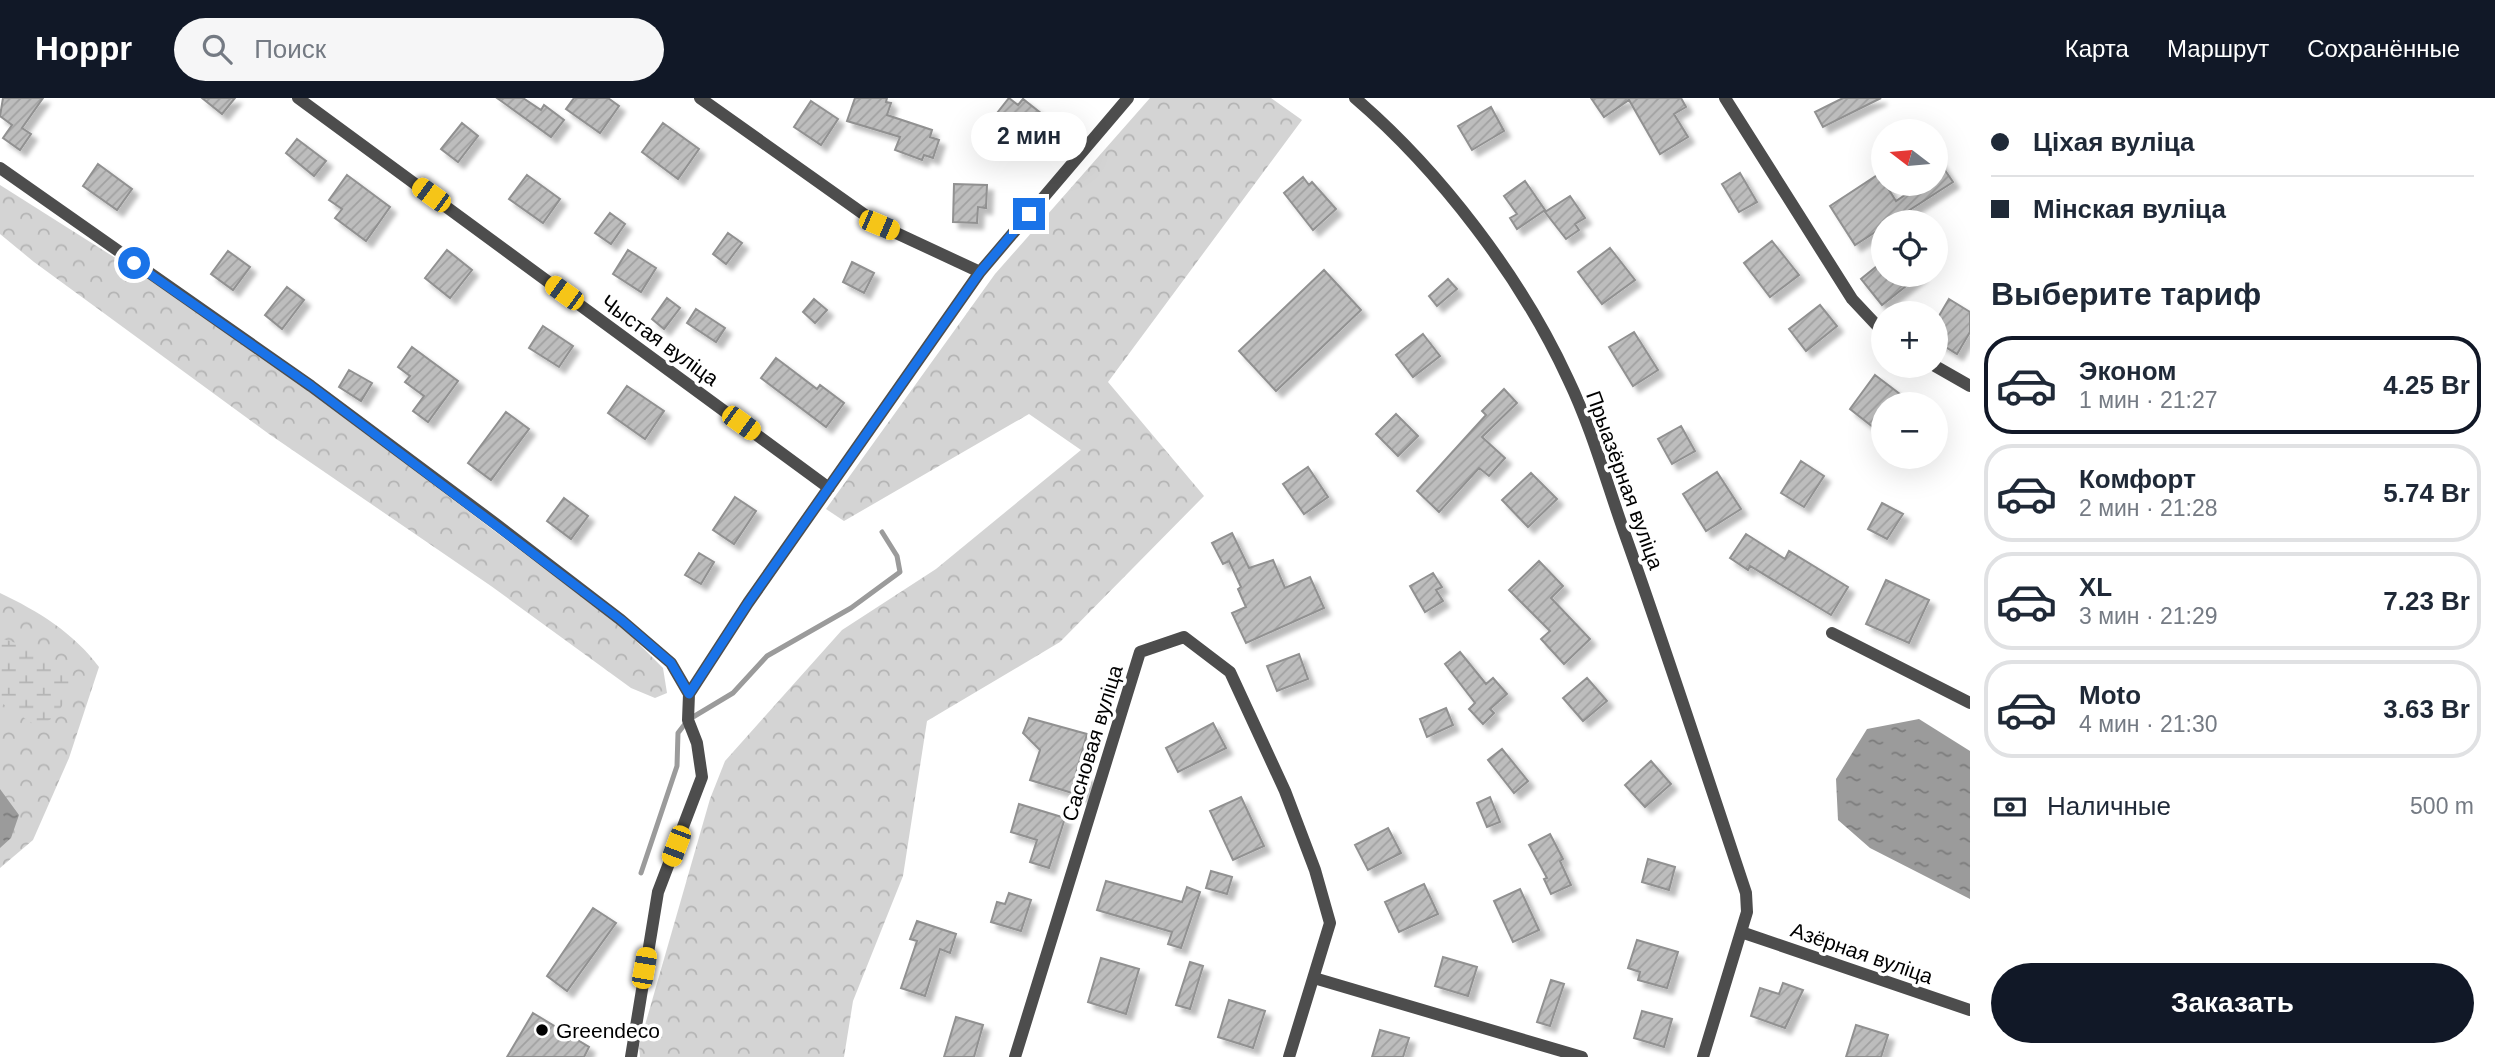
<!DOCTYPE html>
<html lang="ru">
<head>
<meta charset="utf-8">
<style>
  :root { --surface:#fff; --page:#f6f6f7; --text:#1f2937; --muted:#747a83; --line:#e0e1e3; --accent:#111827 }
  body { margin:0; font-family:Arial,sans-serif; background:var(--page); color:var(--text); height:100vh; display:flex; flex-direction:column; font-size:26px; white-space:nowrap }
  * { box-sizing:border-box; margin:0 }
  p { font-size:23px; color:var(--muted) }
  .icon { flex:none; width:38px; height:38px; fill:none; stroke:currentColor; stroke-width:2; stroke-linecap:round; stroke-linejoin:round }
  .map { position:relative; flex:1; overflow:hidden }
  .panel { display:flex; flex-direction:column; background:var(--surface); width:525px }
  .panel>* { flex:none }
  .hud { display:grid; align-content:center; height:154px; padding:0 21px; background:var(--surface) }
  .needle { width:46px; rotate:286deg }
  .controls { position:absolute; left:1871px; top:21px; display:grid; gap:14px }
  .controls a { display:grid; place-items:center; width:77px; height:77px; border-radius:50%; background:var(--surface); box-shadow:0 7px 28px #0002; font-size:35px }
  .end { position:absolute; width:32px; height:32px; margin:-16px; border:9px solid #1a73e8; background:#fff; box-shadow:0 0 0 4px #fff }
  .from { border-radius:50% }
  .bubble { position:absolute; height:49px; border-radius:24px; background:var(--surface); box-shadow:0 7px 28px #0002; font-size:23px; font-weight:600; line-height:49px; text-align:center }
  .car { position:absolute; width:21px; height:42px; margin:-21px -10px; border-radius:9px; box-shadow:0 0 5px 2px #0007; background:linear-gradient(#f5c518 24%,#345 0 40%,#f5c518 0 76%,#345 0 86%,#f5c518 0) }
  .hud b { display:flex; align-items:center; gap:24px; height:66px; font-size:26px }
  .hud b+b { border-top:2px solid var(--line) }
  .hud i { width:18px; height:18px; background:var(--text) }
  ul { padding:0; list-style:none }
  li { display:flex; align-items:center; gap:21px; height:98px; margin:0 14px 10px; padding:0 7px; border:4px solid var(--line); border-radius:28px }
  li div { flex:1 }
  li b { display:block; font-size:26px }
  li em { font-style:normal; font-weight:600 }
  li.on { border-color:var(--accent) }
  li>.icon { width:63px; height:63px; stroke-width:1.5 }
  h2 { padding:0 21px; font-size:32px; line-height:84px }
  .pay { display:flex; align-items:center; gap:18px; height:77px; padding:0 21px; font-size:26px }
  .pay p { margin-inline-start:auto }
  .button { display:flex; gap:14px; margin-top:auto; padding:14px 21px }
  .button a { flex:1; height:80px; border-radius:42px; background:var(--accent); color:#fff; font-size:28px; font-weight:600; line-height:80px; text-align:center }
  header { display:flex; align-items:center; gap:42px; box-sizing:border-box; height:98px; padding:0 35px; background:var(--accent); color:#fff }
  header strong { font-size:33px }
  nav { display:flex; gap:38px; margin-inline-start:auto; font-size:24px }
  .search { width:490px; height:63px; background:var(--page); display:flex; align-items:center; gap:18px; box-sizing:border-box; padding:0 24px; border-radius:38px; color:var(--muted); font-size:26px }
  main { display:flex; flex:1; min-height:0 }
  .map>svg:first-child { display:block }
  .forest { fill:url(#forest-crowns) }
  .wetland { fill:url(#wetland-marsh) }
  .water { fill:url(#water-ripples) }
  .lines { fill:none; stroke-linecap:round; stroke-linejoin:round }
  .stream { stroke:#9b9b9b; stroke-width:5 }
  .building { fill:url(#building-hatch); stroke:#919191; stroke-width:2; filter:url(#shadow) }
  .minor { stroke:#4d4d4d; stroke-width:12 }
  .route { stroke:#1a73e8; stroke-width:9 }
  .poi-dot { fill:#000; stroke:#fff; stroke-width:2.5 }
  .labels { text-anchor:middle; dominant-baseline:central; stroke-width:7; stroke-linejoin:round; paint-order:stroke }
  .street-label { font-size:21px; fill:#000; stroke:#fff }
  .poi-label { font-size:21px; fill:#000; stroke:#fff; text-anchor:start }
</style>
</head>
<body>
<header>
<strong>Hoppr</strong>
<div class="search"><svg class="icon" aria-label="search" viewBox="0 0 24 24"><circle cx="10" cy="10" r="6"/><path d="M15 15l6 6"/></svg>Поиск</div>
<nav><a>Карта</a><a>Маршрут</a><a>Сохранённые</a></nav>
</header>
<main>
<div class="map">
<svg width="1970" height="959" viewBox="0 0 1970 959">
  <defs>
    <pattern id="forest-crowns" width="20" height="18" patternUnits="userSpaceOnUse" patternTransform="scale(1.75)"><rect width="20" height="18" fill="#d4d4d4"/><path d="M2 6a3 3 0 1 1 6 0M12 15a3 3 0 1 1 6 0" fill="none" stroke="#b4b4b4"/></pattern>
    <pattern id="wetland-marsh" width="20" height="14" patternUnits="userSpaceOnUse" patternTransform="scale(1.75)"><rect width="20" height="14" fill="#d4d4d4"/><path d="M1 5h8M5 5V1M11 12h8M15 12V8" fill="none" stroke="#b4b4b4"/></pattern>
    <pattern id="water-ripples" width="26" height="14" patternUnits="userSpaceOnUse" patternTransform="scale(1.75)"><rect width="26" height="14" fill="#9b9b9b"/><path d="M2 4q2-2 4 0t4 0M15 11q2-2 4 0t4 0" fill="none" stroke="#7c7c7c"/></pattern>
    <pattern id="building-hatch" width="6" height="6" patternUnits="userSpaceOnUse" patternTransform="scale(1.75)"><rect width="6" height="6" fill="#bdbdbd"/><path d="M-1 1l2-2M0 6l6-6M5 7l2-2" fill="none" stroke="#a1a1a1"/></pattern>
    <filter id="shadow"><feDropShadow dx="6" dy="6" stdDeviation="2" flood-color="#0004"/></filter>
  </defs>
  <rect width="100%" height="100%" fill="#fff"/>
  <path class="forest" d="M1150 0H1271L1302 22 1108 284 1204 398 1060 544 927 623 903 778 853 903 844 959H640L639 948 710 701 725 663 842 532 936 471 1081 352 1029 316 844 423 826 411 995 176Z
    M0 87 223 228 623 530 663 570 667 595 655 600 631 590 491 488 269 336 34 164 0 136Z
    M0 495C38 513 74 535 99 569L69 660 33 742 0 770Z"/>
  <path class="wetland" d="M0 540 29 549 63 565 74 587 56 618 38 629 0 604Z"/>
  <path class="water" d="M1919 621 1970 653V801L1870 750 1838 722 1836 681 1867 631Z
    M0 691 19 717 11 740 0 750Z"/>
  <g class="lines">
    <path class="stream" d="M641 775 677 668 678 635 688 622 733 595 767 558 851 510 900 474 897 458 882 434"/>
  </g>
  <path class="building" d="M3 0H43L22 30 31 36 20 52 3 40 12 27 0 18Z
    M202 0H235L222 16Z
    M497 0H523L541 12 544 7 564 22 551 39Z
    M574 0H608L619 8 600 35 566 11Z
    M855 0H887L886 4 891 5 887 17 932 32 930 39 939 42 933 60 924 57 922 62 895 52 900 39 847 23Z
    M1009 0 1018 7 1023 1 1052 24 1034 45 997 15Z
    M1591 0H1681L1686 9 1674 16 1688 39 1660 56 1629 2 1604 19Z
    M1843 0H1881L1823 29 1815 14Z
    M811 3 838 21 821 47 794 29Z
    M1491 9 1504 33 1472 52 1458 28Z
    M462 25 478 38 458 64 441 51Z
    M663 25 699 51 678 81 642 54Z
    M297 41 326 63 314 78 286 55Z
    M1936 59 1953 84 1891 124H1883V129L1855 147 1830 108 1879 76 1896 103 1921 86H1936Z
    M98 66 132 91 117 112 83 88Z
    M1740 75 1757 104 1739 114 1722 86Z
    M347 77 390 109 366 143 335 120 342 111 329 102Z
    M527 77 560 101 543 125 509 101Z
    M1303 79 1309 87 1312 84 1336 111 1313 132 1284 95Z
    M1525 83 1545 112 1517 131 1510 120 1517 116 1504 98Z
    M954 86 987 87 986 110 978 109 977 125 953 124Z
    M1570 98 1585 120 1575 126 1579 132 1566 141 1545 114Z
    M610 115 625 126 611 146 595 135Z
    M728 135 742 145 726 166 713 156Z
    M1772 143 1799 177 1770 199 1744 165Z
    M1610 150 1635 182 1602 206 1578 174Z
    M447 152 472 172 450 200 425 180Z
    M628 152 656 170 641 194 613 176Z
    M228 153 250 169 233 192 211 176Z
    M1883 163V177H1920L1882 207 1861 181Z
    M852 164 874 175 864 195 843 184Z
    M1324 172 1361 212 1276 293 1239 253Z
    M1448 181 1457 191 1437 208 1429 198Z
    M287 189 304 202 282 231 265 217Z
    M667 200 680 210 664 231 652 221Z
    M814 201 827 212 815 225 803 214Z
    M1949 201 1970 214V234L1957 256 1936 243V223Z
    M1820 207 1837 228 1806 253 1789 231Z
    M696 211 725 230 716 244 687 225Z
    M543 228 573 248 559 269 529 250Z
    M1634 234 1658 272 1633 288 1609 249Z
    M1423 236 1440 258 1413 279 1396 257Z
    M412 249 458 283 428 324 413 313 424 298 405 284 410 278 398 269Z
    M776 260 817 291 820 287 844 305 826 329 761 280Z
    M349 272 372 285 361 303 339 289Z
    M1875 277 1913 306H1883V337L1850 311Z
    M627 288 664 313 645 341 608 315Z
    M1504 291 1517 305 1482 339 1505 360 1489 378 1479 370 1439 414 1417 393 1486 317 1482 313Z
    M506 314 529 331 491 382 468 365Z
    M1396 316 1418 338 1398 358 1376 336Z
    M1681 328 1695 353 1672 366 1658 341Z
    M1801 363 1824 378 1804 409 1781 395Z
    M1308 369 1328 399 1304 416 1283 386Z
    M1717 374 1741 411 1706 433 1683 396Z
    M1531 375 1557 401 1528 429 1502 402Z
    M735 399 756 413 734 446 713 432Z
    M564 400 588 418 571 441 547 423Z
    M1882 405 1903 416 1887 441 1868 431Z
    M1232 435 1249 470 1273 462 1285 490 1310 479 1324 510 1246 545 1232 515 1246 509 1238 491 1241 489 1229 463 1223 466 1212 445Z
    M1746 436 1785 461 1789 453 1848 489 1831 517 1750 468 1748 472 1730 460Z
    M699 455 714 464 701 486 685 477Z
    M1539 463 1563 488 1551 500 1590 541 1564 566 1541 541 1550 533 1509 492Z
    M1433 475 1442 489 1436 492 1443 503 1425 514 1410 488Z
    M1886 482 1929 502 1909 545 1866 526Z
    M1460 554 1486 586 1493 580 1507 596 1490 611 1494 615 1483 626 1469 611 1475 605 1445 566Z
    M1299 556 1308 581 1277 593 1267 568Z
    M1587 580 1607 603 1583 623 1563 600Z
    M1446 610 1453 627 1427 639 1420 621Z
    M1029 620 1087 636 1076 675 1088 679 1082 698 1030 682 1040 652 1023 635Z
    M1213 625 1226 650 1178 674 1166 650Z
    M1502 651 1528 683 1514 695 1488 662Z
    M1651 663 1671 686 1645 709 1625 687Z
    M1241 699 1264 748 1233 762 1210 713Z
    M1490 699 1500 724 1487 729 1477 705Z
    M1019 706 1065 720 1049 770 1030 764 1037 742 1011 734Z
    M1388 730 1401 755 1368 772 1355 747Z
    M1550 736 1563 761 1560 763 1571 787 1551 796 1544 781 1547 780 1529 747Z
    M1648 761 1675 769 1669 792 1642 784Z
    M1211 773 1232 779 1227 796 1206 790Z
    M1106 783 1182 804 1187 789 1200 794 1181 850 1168 846 1172 834 1097 812Z
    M1424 786 1438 816 1399 834 1385 804Z
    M1520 791 1539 832 1513 844 1494 803Z
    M1009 795 1031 802 1021 833 991 824 997 804 1005 806Z
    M593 810 616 825 567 893 547 878Z
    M917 823 956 836 950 855 940 851 925 898 901 890 917 843 910 841Z
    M1637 842 1678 854 1667 890 1638 882 1640 874 1628 870Z
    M1443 859 1477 869 1468 898 1435 888Z
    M1101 860 1139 871 1126 916 1088 904Z
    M1190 864 1203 868 1190 911 1176 907Z
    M1551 882 1564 886 1550 928 1537 924Z
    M1783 885 1803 892 1785 930 1751 918 1760 890 1779 896Z
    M1229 902 1265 913 1253 950 1218 939Z
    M1642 913 1672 921 1664 949 1634 940Z
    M533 915 589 949 584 959H507Z
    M956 919 983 927 974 959H944Z
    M1856 927 1888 937 1881 959H1846Z
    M1380 932 1409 940 1403 959H1372Z"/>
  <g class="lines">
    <path class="minor" d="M298 0 829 390
      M700 0 879 127 980 174
      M1355 0C1440 73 1521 179 1568 281 1593 333 1608 390 1628 445 1669 561 1707 678 1746 795L1747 814 1703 959
      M1725 0 1852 201 1883 234
      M0 70 311 288 496 426 621 522 671 565 689 596
      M1935 268 1970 288
      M1832 535 1970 605
      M689 596 748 505 980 174 1128 0
      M1741 834 1970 912
      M1314 880 1582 959
      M631 959 658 794 702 679 697 645 688 622 689 596
      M1015 959 1140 554 1184 539 1230 574 1285 693 1315 772 1330 825 1289 959"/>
  </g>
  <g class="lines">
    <path class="route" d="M134 165 311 288 621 522 671 565 689 596 748 505 980 174 1029 116"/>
  </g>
  <circle class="poi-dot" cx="542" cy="932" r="7"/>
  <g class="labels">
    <g class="street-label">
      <text transform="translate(660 242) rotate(36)">Чыстая вуліца</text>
      <text transform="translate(1625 382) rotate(70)">Прыазёрная вуліца</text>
      <text transform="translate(1092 645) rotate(-73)">Сасновая вуліца</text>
      <text transform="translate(1862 855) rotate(19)">Азёрная вуліца</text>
    </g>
    <g class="poi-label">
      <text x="556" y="932">Greendeco</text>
    </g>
  </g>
</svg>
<div class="controls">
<a><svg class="needle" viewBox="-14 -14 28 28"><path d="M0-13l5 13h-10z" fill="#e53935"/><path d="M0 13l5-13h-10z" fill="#747a83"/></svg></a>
<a><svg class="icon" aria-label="locate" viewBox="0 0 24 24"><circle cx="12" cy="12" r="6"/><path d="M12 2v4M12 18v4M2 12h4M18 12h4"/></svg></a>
<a>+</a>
<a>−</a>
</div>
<i class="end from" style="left:134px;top:165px"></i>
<i class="end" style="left:1029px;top:116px"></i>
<div class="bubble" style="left:971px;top:14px;width:116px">2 мин</div>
<i class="car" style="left:431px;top:97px;rotate:306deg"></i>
<i class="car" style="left:879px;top:127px;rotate:113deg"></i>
<i class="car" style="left:564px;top:195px;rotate:306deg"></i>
<i class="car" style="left:741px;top:325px;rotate:126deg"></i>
<i class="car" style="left:676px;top:748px;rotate:201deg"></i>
<i class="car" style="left:644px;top:870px;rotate:10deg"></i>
</div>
<section class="panel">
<div class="hud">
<b><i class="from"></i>Ціхая вуліца</b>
<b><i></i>Мінская вуліца</b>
</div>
<h2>Выберите тариф</h2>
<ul>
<li class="on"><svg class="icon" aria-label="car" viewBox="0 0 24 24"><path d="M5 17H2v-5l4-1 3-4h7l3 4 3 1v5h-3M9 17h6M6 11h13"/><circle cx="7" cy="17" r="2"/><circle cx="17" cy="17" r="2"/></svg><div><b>Эконом</b><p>1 мин · 21:27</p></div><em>4.25 Br</em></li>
<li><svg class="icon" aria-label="car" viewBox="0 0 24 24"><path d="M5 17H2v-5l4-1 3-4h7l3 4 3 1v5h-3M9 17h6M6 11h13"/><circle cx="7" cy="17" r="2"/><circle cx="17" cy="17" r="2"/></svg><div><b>Комфорт</b><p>2 мин · 21:28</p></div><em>5.74 Br</em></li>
<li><svg class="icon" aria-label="car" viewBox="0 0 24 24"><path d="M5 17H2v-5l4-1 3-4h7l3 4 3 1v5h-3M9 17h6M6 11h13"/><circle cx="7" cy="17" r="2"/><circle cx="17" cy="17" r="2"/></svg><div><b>XL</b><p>3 мин · 21:29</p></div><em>7.23 Br</em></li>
<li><svg class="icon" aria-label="car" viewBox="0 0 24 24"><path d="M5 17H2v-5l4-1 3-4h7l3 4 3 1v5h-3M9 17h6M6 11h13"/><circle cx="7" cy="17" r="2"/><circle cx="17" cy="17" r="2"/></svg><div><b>Moto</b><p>4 мин · 21:30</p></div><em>3.63 Br</em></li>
</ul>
<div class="pay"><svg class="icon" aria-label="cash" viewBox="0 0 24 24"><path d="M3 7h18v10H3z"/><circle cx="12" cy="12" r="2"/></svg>Наличные<p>500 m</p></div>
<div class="button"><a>Заказать</a></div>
</section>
</main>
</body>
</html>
